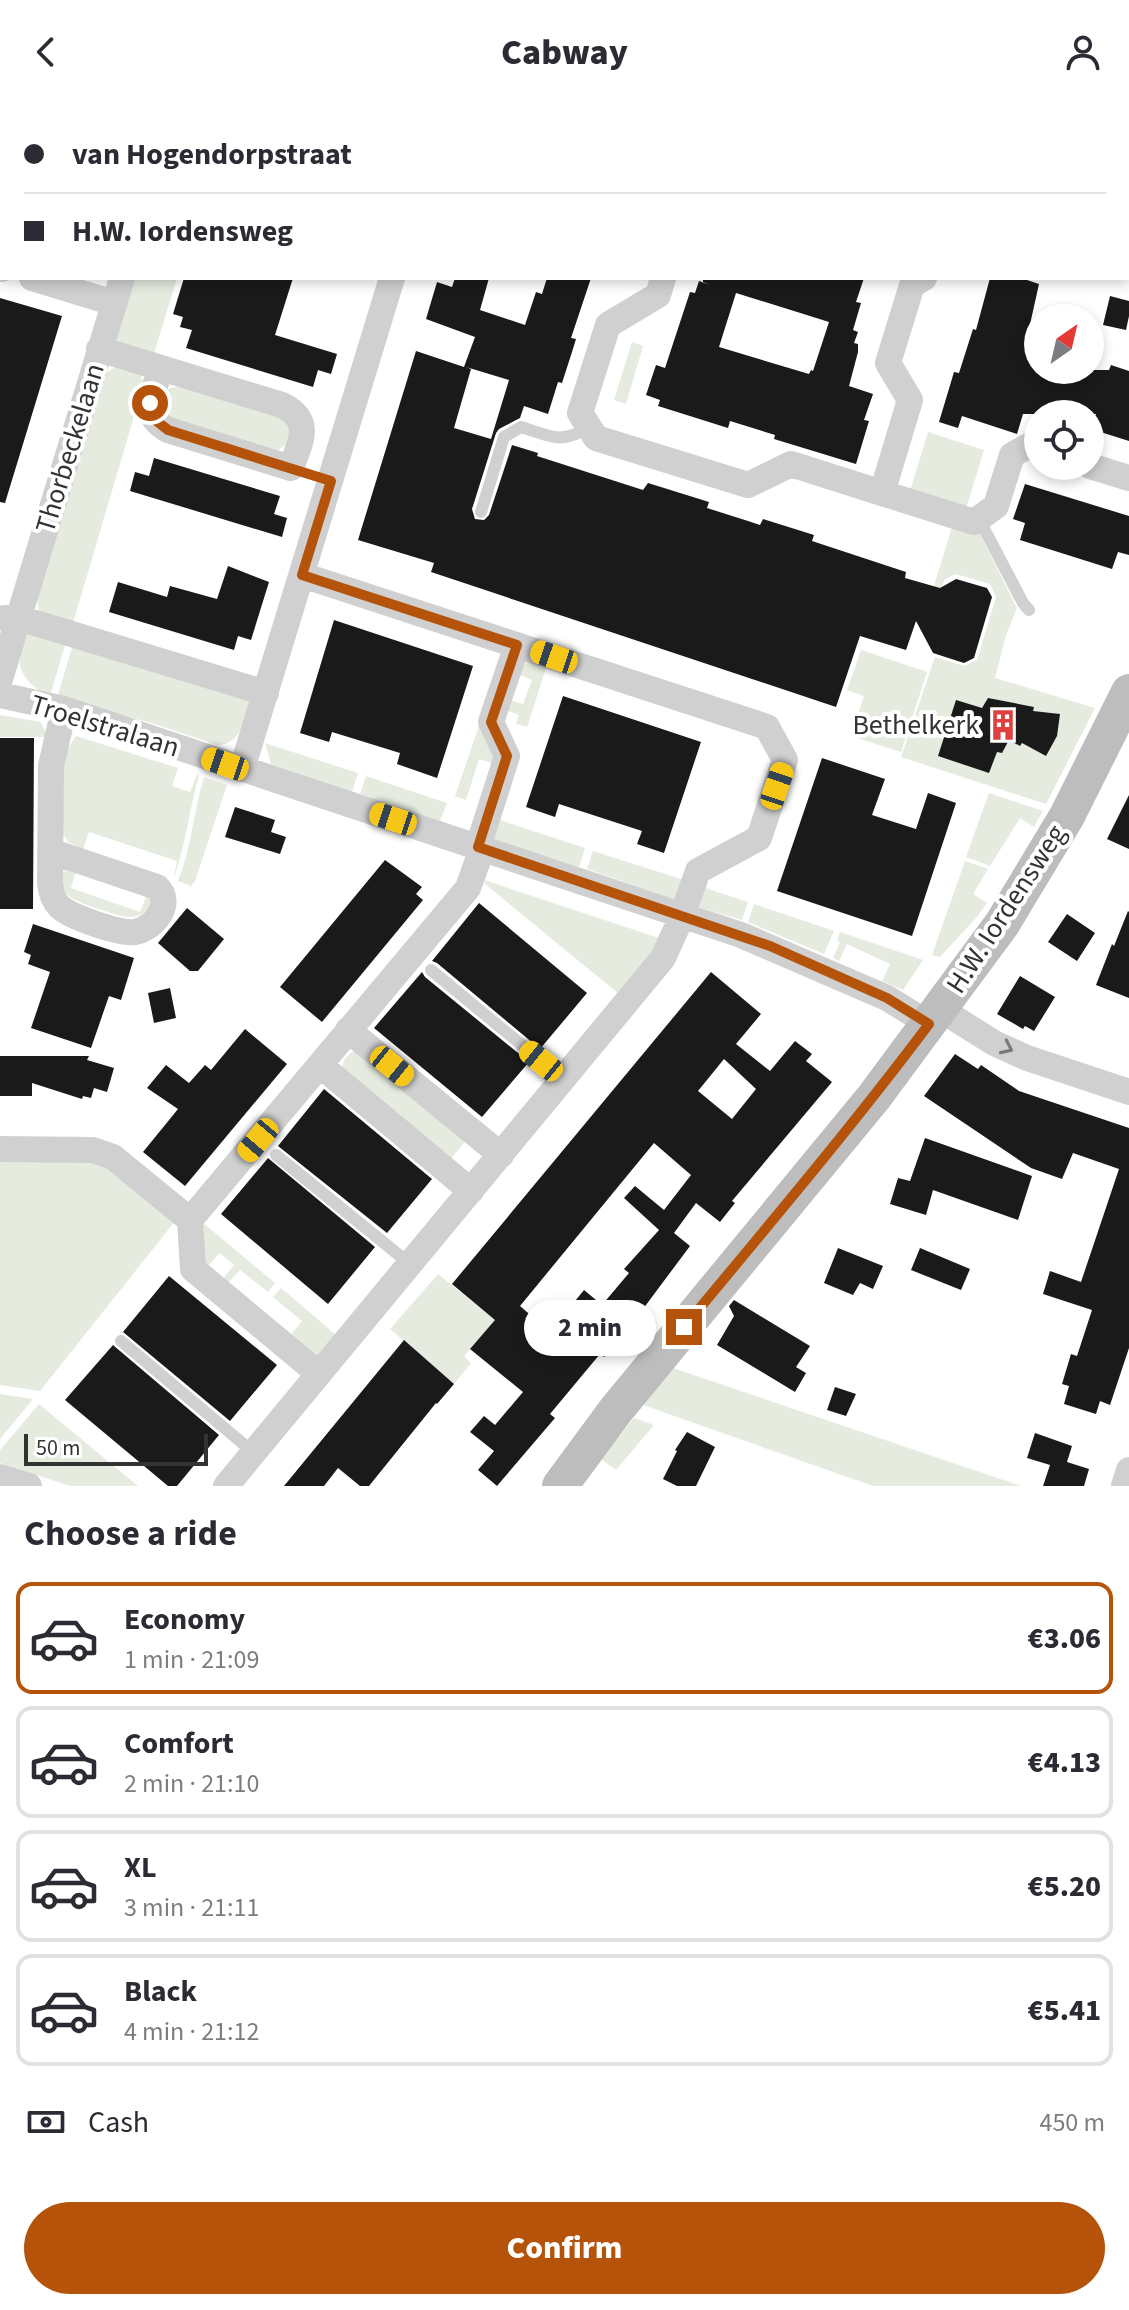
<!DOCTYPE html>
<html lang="en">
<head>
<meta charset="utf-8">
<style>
  :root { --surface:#fff; --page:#f2f2f3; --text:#2b2b33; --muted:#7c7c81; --line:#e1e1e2; --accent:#b45309 }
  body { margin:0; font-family:"Source Sans 3",sans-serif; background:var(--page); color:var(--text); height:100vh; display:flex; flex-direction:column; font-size:30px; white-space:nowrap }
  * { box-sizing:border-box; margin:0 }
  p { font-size:26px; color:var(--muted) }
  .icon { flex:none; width:44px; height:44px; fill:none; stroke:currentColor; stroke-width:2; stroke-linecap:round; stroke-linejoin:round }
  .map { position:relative; height:1382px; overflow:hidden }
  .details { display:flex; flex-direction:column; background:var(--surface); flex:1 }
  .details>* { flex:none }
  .top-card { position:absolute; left:0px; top:0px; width:1130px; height:176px; box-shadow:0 4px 12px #0003; display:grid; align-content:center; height:176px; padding:0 24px; background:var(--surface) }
  .needle { width:52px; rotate:34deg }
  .fabs { position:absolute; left:1024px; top:200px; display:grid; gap:16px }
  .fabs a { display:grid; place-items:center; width:80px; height:80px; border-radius:50%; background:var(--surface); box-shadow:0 4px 12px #0003; font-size:40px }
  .scale { position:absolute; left:24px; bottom:20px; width:184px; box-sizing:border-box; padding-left:8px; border:4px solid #333; border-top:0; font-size:22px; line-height:28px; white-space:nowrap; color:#333; -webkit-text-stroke:6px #fff; paint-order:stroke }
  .end { position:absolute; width:36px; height:36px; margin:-18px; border:10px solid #b45309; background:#fff; box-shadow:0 0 0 4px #fff }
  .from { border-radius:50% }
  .bubble { position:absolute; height:56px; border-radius:28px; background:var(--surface); box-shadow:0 4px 12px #0003; font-size:26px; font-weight:800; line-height:56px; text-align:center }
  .car { position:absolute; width:24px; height:48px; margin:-24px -12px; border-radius:10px; box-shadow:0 0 6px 2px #0007; background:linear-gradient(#f5c518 24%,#345 0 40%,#f5c518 0 76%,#345 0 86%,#f5c518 0) }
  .top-card b { display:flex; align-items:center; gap:28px; height:76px; font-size:30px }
  .top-card b+b { border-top:2px solid var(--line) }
  .top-card i { width:20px; height:20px; background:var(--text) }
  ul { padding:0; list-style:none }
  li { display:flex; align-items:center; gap:24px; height:112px; margin:0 16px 12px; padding:0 8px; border:4px solid var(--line); border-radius:16px }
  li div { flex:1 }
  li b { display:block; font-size:30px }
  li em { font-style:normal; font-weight:800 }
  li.selected { border-color:var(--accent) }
  li>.icon { width:72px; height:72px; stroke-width:1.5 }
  h2 { padding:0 24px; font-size:36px; line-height:96px }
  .pay { display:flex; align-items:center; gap:20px; height:88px; padding:0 24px; font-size:30px }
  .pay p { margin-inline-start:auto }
  .action { display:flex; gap:16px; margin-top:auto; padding:16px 24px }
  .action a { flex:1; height:92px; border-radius:48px; background:var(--accent); color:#fff; font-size:32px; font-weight:800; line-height:92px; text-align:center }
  header { display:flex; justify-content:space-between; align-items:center; height:104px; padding:0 24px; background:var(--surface); font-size:36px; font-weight:800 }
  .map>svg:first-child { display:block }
  .green { fill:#e5ebdf }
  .building { fill:#1a1a1a; fill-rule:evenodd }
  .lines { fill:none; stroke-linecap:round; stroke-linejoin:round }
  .service { stroke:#d0d0d0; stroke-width:12 }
  .minor { stroke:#d0d0d0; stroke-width:26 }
  .secondary { stroke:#bdbdbd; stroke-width:36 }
  .oneway { stroke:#7a7a7a }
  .route { stroke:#b45309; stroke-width:10 }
  .labels { text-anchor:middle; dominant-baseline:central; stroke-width:8; stroke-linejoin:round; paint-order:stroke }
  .street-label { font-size:28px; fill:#333; stroke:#fff }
  .poi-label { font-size:28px; fill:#333; stroke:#fff; text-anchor:end }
</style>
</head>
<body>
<header><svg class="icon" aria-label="back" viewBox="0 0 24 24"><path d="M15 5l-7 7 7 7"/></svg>Cabway<svg class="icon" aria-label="person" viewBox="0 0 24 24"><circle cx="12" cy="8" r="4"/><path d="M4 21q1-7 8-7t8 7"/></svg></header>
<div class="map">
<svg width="1129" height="1382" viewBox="0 0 1129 1382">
  <rect width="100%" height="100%" fill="#fff"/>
  <path class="green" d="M135 174H177L153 253 124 244 116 235Z
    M632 238 643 242 626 300 614 296Z
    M115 263 141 271 143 282 73 519 45 510 39 506 37 496 107 268Z
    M178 283 271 308 285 317 290 326 286 340 277 347 179 322 163 308V290L170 284Z
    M928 328 984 346 966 405 910 387Z
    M953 420 979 428 1017 504 1006 531 995 574 1095 604 1046 700 901 653 935 553 964 562 977 556 996 493 990 480 955 470 944 476 932 516 924 514Z
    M33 529 66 538 50 592C23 580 10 558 28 530Z
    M73 540 249 597 250 600C244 618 241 639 218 641L148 618 57 594Z
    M861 546 927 568 901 648 851 632 864 592 847 586Z
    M532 556 547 561 527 623 516 620 519 611 506 606 509 596 523 600 532 576 517 570 519 563Z
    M0 611 41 618 48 633H0Z
    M480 619 496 652 495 660 479 655 466 696 455 692Z
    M76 632 178 664 172 682 190 688 197 671H199C189 706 186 741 173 776L177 757 89 728 83 745 68 738 63 730C63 698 55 659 76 632Z
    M265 639 358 669 352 688 271 660Z
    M366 672 447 699 440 717 360 690Z
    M204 673 227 681 195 777 191 782 178 777C192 742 193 709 204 673Z
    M989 689 1043 707 1034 723 1020 714 990 762 966 753Z
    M497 715 585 744 579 763 493 735Z
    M593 747 684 776 678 793 674 795 587 765Z
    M965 757 988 765 973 790 987 799 976 814 940 853 932 851Z
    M67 765 76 767 71 784 140 808 147 791 152 798C148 806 142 812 132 813 122 814 78 799 70 793 62 786 62 777 63 769Z
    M484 776 659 834 654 846 619 890 485 780Z
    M702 783 748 798 742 816 698 803Z
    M754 800 834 827 824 850 748 818Z
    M840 828 923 856 903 886 882 877 890 860 847 840 839 857 833 854 840 838 837 836Z
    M357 946 469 1033 448 1058 342 965C343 954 348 950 357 946Z
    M0 1057 105 1058 176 1116 40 1287 0 1281Z
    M202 1118 275 1179 268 1188 240 1166 226 1181 221 1177 234 1161 220 1149 206 1164 201 1160Z
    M438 1170 503 1222 478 1236 464 1252 471 1259 454 1280 390 1225Z
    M281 1184 342 1236 317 1256 289 1233 302 1217 273 1193Z
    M673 1264 1021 1382H873L643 1301Z
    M0 1290 33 1295 0 1335Z
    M39 1300 138 1382H70L0 1359V1346Z
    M634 1314 654 1321 616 1366 601 1355Z"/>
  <path class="building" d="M184 174H293L275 231 337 250 331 270 318 266 313 283 186 244 192 226 180 223 183 213 173 210Z
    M455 174H489L480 206 525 221 536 188 542 190 547 174H591L571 234 576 235 572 248 562 279 558 278 548 310 524 302 520 314 499 325 496 329 472 405 475 415 484 416 489 411 513 338 512 341 538 349 537 352 643 386 648 379 709 398 707 404 748 417 760 421 763 415 814 431 812 437 906 468 905 474 940 484 956 475 987 484 992 493 974 554 964 559 933 549 916 517 906 546 860 532 836 603 431 468 434 459 358 436 416 247 464 263 475 233 426 215 437 178 452 183ZM466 263 509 276 491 335 454 324 471 265Z
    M703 174H864L856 198 861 199 853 226 858 228 854 239 858 240V248L849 282 873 290 864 316 869 317 856 360 774 335 775 331 730 317 728 324 658 302 660 296 646 291 656 261 665 264 690 188 695 189 699 177 710 181 703 178ZM736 189 829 218 813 267 811 266 809 270 719 243Z
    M990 174H1021L1039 180 1027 234 1038 237V266H1109L1111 261 1129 267V337L1091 325 1096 310H1023L1017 330 962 312 958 324 939 318 954 268 959 269 973 225 976 226Z
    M1110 192 1129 197V212L1126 226 1103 221Z
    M0 194 62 212 5 399 0 398Z
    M154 354 280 392 274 410 287 414 282 433 130 387 135 368 149 372Z
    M1025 380 1129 412V451L1118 448 1112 465 1020 436 1025 419 1013 415Z
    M228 462 269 478 251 536 238 532 234 546 109 508 118 478 167 493 170 482 217 495Z
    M334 516 473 562 437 674 397 660 400 649 332 628 329 638 300 629Z
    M563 592 701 638 664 749 637 740 642 727 559 700 555 713 526 703Z
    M988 594 1034 603 1033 607 1060 610 1057 632 1046 652 1022 639 1020 642 1009 636 1002 649 997 648 989 669 938 652 956 596 982 604Z
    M0 634H34L33 805H0Z
    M822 654 885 675 872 711 916 725 928 689 956 699 912 832 777 787Z
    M1129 691V745L1107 735Z
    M235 703 275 716 271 728 286 733 280 750 225 733Z
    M385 756 422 783 416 790 423 796 322 918 280 883Z
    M479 799 587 889 540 945 437 859 432 857Z
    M187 804 224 835 198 867H190L158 839Z
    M1128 807 1129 808V894L1096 881 1112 840 1114 842Z
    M1067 810 1095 829 1077 857 1048 838Z
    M33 820 134 854 121 896 109 892 91 944 31 924 50 868 28 860 31 851 24 848Z
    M422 868 425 873 529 958 482 1013 374 924Z
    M711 868 761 910 736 940 770 967 795 937 812 950 806 957 832 978 732 1097 735 1099 720 1118 696 1099 674 1129 690 1142 640 1209 604 1253 600 1250 550 1310 555 1314 497 1382 478 1366 494 1347 470 1328 484 1312 495 1321 523 1288 470 1245 495 1216 452 1180ZM724 955 756 985 732 1015 698 987ZM654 1039 691 1071 664 1106 635 1082 624 1094 659 1126 624 1165 629 1169 602 1201 584 1186 550 1228 520 1202Z
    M1020 872 1055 893 1034 927 1025 922 1023 925 997 910Z
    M170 884 176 914 154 919 148 889Z
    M245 925 287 960 185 1082 143 1048 178 1005 147 984 166 961 189 979 205 961 211 966Z
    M955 950 978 965 981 961 1019 987 1129 1024V1244L1110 1301 1100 1297 1096 1310 1064 1300 1069 1282 1062 1280 1071 1250 1077 1252 1092 1206 1043 1190 1050 1167 1081 1178 1119 1065 1073 1049 1062 1075 1031 1064 924 992Z
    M0 952H89L87 956 114 964 107 988 94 984 91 994 83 992 82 995 32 979V992H0Z
    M324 985 432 1075 387 1129 278 1042Z
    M925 1034 1032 1072 1018 1116 933 1086 926 1111 890 1100 898 1074 910 1077Z
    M268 1054 375 1143 328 1200 221 1110Z
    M838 1144 883 1162 873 1185 860 1179 853 1191 824 1179Z
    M920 1144 970 1165 961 1186 911 1166Z
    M169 1172 277 1261 230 1317 123 1228Z
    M734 1196 810 1242 796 1263 806 1269 795 1288 717 1241 734 1212 729 1202Z
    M404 1236 454 1280 437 1300 436 1299 369 1382H360L338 1364 324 1382H284Z
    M113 1241 219 1331 177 1382H168L65 1296Z
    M835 1283 856 1290 846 1312 827 1306Z
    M687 1328 715 1343 696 1382H677L663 1375 677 1347 675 1346Z
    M1035 1329 1072 1342 1067 1358 1089 1365 1084 1382H1043L1050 1361 1027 1354Z"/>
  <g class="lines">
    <path class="service" d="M42 2 43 0
      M0 143 2 136
      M481 408 504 333 521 323C550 332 561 341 589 323
      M979 415 1023 499 1029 506
      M431 866 563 975
      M276 1051 410 1160
      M121 1237 254 1349"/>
    <path class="minor" d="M242 0 249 2
      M1034 0 1040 2
      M173 2 174 0
      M444 2 445 0
      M678 2 679 0
      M1009 2 1010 0
      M0 164 2 165
      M32 174 114 199
      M663 174 658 191 608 221 580 309 596 334 748 381 791 360 882 389 910 296 888 259 912 181 924 174
      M99 245 282 301C314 317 300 338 291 364L168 326C139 310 153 289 161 265
      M1090 362 1129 374
      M882 389 974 418 996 402 1012 351 1028 342 1038 346
      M4 514H19L266 589
      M0 575 122 174
      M0 591 64 605 741 831 887 894 929 920
      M242 665 392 174
      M478 743 507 652 491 618 517 541
      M50 747 157 783C174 799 155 824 135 828 120 830 69 813 59 802 53 796 51 788 50 779L51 662 64 605
      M940 905 994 939 1027 954 1129 988
      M348 926 501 1051
      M320 961 471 1087
      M0 1045 93 1046 113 1053 190 1116 468 784 482 745
      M190 1116 193 1165 319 1270
      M0 1373 29 1382
      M226 1382 663 854 682 812 698 767 759 734 785 656 767 623 302 471
      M1124 1382 1129 1366"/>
    <path class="secondary" d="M560 1382 616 1306 874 993 1002 820 1067 712 1129 588"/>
  </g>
  <defs><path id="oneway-chevron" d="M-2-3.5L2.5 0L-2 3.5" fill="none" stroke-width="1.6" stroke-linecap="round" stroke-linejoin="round" transform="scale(2)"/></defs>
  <use class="oneway" href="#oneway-chevron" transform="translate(1007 944) rotate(25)"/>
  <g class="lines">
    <path class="route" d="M150 299 154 315 168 326 331 377 302 471 517 541 491 618 507 652 478 743 770 842 887 894 929 920C851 1024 767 1123 684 1223"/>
  </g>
  <defs>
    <symbol id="building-bare" viewBox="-9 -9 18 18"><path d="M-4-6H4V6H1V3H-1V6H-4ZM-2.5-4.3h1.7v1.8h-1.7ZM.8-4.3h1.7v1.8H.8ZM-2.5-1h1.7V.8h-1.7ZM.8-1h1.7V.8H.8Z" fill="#de4240" stroke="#fff" stroke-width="2.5" paint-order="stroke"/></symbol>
  </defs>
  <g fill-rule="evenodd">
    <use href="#building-bare" x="981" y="599" width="44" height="44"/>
  </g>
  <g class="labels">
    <g class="street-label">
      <text transform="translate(70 344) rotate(-73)">Thorbeckelaan</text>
      <text transform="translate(105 622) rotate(17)">Troelstralaan</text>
      <text transform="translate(1006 805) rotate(-57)">H.W. Iordensweg</text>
    </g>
    <g class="poi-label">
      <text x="979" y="621">Bethelkerk</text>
    </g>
  </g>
</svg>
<div class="fabs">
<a><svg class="needle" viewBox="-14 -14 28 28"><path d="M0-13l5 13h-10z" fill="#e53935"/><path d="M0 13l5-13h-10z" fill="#7c7c81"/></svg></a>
<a><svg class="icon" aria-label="locate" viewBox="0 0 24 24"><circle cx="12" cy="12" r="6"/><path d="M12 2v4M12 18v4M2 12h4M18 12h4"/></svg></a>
</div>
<div class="scale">50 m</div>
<i class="end from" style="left:150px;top:299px"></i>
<i class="end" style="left:684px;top:1223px"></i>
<div class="bubble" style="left:524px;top:1196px;width:132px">2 min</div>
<i class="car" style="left:554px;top:553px;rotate:289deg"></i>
<i class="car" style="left:225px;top:660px;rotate:289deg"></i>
<i class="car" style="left:777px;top:682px;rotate:19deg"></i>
<i class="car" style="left:393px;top:715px;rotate:288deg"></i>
<i class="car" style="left:541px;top:957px;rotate:309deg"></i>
<i class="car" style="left:392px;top:962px;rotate:129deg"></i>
<i class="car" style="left:258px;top:1036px;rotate:220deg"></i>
<div class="top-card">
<b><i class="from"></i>van Hogendorpstraat</b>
<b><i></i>H.W. Iordensweg</b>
</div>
</div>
<section class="details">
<h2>Choose a ride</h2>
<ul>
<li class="selected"><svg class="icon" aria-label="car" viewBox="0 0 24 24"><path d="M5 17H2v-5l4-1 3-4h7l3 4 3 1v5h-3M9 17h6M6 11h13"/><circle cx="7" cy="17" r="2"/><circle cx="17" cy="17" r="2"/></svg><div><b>Economy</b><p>1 min · 21:09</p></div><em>€3.06</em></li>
<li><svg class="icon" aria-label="car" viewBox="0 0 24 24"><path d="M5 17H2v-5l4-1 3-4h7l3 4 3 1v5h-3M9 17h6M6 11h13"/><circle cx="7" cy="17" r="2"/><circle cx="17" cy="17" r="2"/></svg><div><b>Comfort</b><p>2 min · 21:10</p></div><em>€4.13</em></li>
<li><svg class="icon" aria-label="car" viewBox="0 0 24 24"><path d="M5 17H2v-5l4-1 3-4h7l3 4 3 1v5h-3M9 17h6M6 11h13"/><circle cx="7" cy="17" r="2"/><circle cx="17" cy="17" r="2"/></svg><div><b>XL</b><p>3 min · 21:11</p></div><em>€5.20</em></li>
<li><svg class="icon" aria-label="car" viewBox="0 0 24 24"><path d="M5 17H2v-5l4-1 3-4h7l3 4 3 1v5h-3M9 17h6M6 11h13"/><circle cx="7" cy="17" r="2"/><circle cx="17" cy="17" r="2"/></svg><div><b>Black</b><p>4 min · 21:12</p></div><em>€5.41</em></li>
</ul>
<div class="pay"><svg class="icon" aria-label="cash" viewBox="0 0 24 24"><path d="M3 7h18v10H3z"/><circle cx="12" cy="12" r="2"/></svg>Cash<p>450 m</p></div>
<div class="action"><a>Confirm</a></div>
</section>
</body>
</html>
